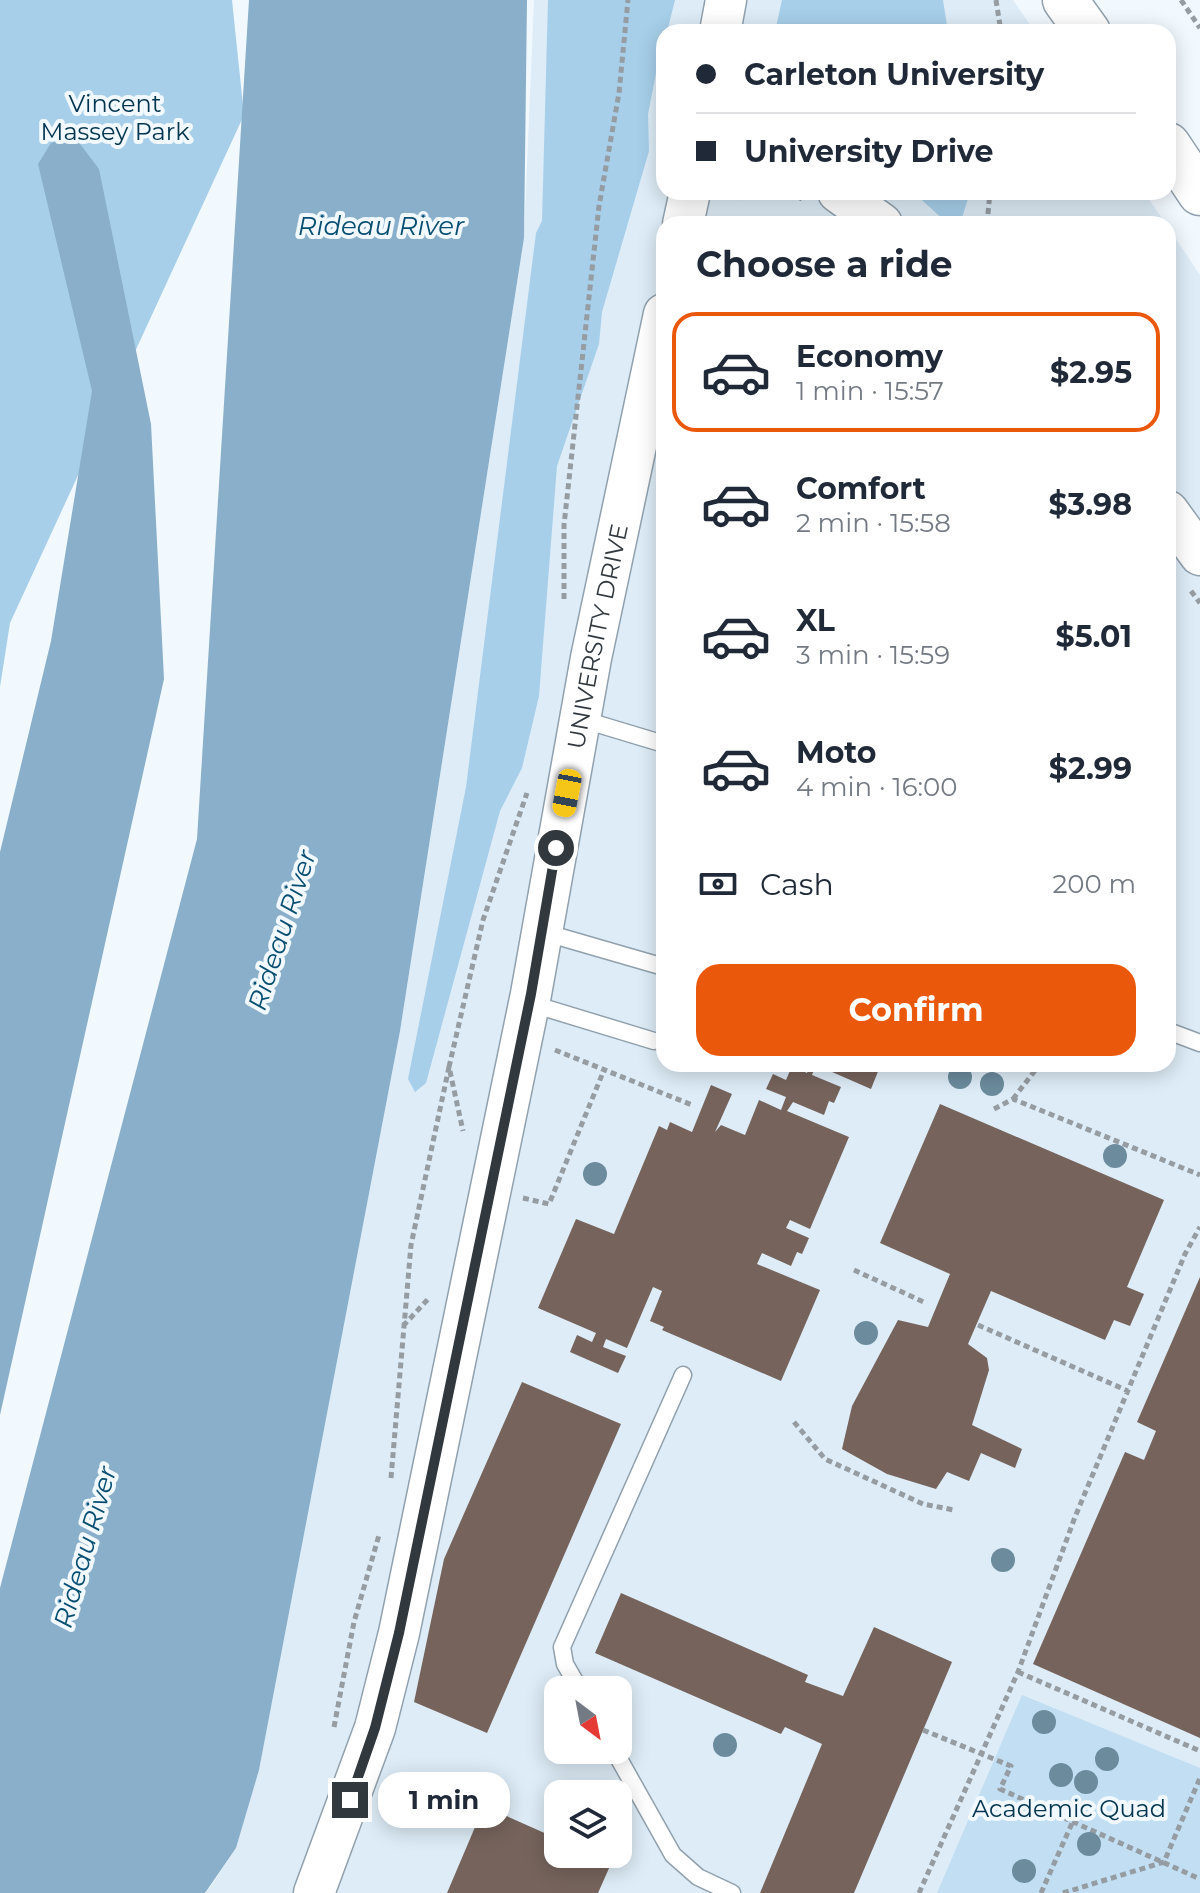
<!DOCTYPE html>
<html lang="en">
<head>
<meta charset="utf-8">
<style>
  :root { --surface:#fff; --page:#f2f2f3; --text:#1f2937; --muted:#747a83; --line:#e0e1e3; --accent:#ea580c }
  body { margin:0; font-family:Montserrat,sans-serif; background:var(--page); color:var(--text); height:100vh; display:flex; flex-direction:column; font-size:30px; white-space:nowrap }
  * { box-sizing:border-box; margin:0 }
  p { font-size:26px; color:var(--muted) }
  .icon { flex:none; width:44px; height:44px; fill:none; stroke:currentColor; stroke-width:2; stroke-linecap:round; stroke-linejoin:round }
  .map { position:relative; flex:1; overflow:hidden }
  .drawer { position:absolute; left:656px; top:216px; width:520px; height:856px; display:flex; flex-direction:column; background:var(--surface); border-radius:24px; box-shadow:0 4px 20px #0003 }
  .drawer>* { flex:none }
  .guide { position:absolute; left:656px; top:24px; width:520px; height:176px; border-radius:24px; box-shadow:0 4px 20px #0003; display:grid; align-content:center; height:176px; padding:0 40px; background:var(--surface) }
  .needle { width:52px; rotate:148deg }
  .buttons { position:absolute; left:544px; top:1676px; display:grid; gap:16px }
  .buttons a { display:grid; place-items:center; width:88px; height:88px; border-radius:16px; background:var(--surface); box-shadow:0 4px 20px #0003; font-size:40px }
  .end { position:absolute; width:36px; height:36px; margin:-18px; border:10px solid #31383e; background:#fff; box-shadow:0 0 0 4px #fff }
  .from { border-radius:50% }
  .bubble { position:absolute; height:56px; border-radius:24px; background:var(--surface); box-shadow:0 4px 20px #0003; font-size:26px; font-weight:700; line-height:56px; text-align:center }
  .car { position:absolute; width:24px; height:48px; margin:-24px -12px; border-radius:10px; box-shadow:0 0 6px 2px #0007; background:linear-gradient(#f5c518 24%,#345 0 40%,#f5c518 0 76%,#345 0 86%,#f5c518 0) }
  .guide b { display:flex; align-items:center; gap:28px; height:76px; font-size:30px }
  .guide b+b { border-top:2px solid var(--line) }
  .guide i { width:20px; height:20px; background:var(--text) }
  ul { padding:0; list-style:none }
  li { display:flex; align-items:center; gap:24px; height:120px; margin:0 16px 12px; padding:0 24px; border:4px solid transparent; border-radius:24px }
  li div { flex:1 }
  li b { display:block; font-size:30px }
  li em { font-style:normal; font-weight:700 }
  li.selected { border-color:var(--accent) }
  li>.icon { width:72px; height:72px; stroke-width:1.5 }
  h2 { padding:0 40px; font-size:36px; line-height:96px }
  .pay { display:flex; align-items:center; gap:20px; height:88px; padding:0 40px; font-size:30px }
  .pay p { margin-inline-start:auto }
  .action { display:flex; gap:16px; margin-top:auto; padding:16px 40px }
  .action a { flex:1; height:92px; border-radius:24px; background:var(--accent); color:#fff; font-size:32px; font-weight:700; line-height:92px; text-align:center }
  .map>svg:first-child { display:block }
  .built { fill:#ddecf7; fill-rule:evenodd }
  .green { fill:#c1def3 }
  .forest { fill:#a7cfea }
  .water { fill:#89afca }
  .building { fill:#76645c }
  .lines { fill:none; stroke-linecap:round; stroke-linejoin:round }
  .service-casing { stroke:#90a1ad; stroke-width:19 }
  .tertiary-casing { stroke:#90a1ad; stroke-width:43 }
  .secondary-casing { stroke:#90a1ad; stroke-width:47 }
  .path { stroke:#959ca2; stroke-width:5; stroke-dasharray:6 4; stroke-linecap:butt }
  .service { stroke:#fff; stroke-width:16 }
  .tertiary { stroke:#fff; stroke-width:40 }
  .secondary { stroke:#fff; stroke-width:44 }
  .tree { fill:#6c8c9e }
  .route { stroke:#31383e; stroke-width:10 }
  .labels { text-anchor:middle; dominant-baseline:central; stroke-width:8; stroke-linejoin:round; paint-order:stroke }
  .park-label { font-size:24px; fill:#00344f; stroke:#f1f8fe }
  .street-label { font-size:24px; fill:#31383e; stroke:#f1f8fe }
  .water-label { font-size:26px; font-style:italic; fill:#074e72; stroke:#f1f8fe }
</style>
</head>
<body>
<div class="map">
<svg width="1200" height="1893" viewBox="0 0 1200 1893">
  <rect width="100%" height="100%" fill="#f1f8fe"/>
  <path class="built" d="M534 0H1013L1035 32H664V192H1144L1166 224H664V1064H1168V227L1200 275V1893H206L236 1848 259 1770 400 1031 524 238ZM558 1690H618V1750H558ZM558 1794H618V1854H558Z"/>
  <path class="green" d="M1022 1695 1200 1768V1893H937Z"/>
  <path class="forest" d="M0 0H232L244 115 10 623 0 687Z
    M548 0H675L667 32H664L648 114 649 151 602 312 599 344 557 466 539 696 522 768 500 811 426 1083 415 1092 408 1079 466 787 536 233 542 221Z
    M782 0H943L948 32H775Z
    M913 192H970L962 218 946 222Z"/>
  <path class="water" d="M249 0H527L524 238 400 1031 259 1770 236 1848 205 1893H0V1588L197 839Z
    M74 136 99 169 151 424 164 679 0 1415V852L51 641 92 391 38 164 51 143Z"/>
  <path class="building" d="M811 1064H881L871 1089 816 1065 812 1075 841 1087 834 1103 829 1101 824 1115 793 1102 787 1111 849 1137 810 1229 790 1220 786 1228 809 1238 802 1254 797 1252 791 1266 762 1253 757 1264 820 1290 781 1381 662 1330 664 1327 650 1321 662 1291 653 1287 627 1348 606 1339 603 1347 626 1356 618 1373 570 1352 577 1335 592 1342 596 1333 538 1308 576 1219 614 1234 659 1126 667 1130 670 1122 692 1132 711 1085 732 1094 715 1132 721 1125 745 1135 759 1100 781 1110 786 1097 766 1089 773 1074 786 1080 792 1066 807 1073Z
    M940 1104 1164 1200 1127 1287 1144 1294 1130 1326 1114 1320 1105 1340 991 1291 968 1344 987 1358 989 1370 972 1425 1022 1449 1015 1468 981 1453 969 1481 947 1472 936 1489 887 1474 842 1449 852 1406 898 1320 928 1327 950 1274 880 1243Z
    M1200 1277V1738L1033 1664 1125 1452 1144 1460 1156 1431 1137 1422Z
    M522 1382 621 1424 487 1733 414 1702 444 1559Z
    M621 1593 808 1675 805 1682 843 1696 874 1627 952 1662 854 1893H760L822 1744 785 1727 781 1734 595 1653Z
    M484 1806 558 1839V1854H593L609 1861 611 1856 614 1857 598 1893H447Z"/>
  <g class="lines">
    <defs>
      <path id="service" d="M581 719 664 744
        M543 932 664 967
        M529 1003 654 1041
        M1168 1031 1200 1043
        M580 1690 565 1664 562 1647 683 1375
        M614 1750 673 1855 698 1877 732 1893"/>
      <g id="tertiary">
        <path d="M720 32 726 0"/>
        <path d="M838 192 882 224"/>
        <path d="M683 224 690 192"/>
        <path d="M1168 511 1200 555"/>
        <path id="s1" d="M314 1893 375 1728 399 1633 531 994 591 658 664 314"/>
      </g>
      <path id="secondary" d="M1065 0 1088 32
        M1168 145 1200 193"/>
    </defs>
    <use href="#service" class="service-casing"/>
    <use href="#tertiary" class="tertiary-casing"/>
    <use href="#secondary" class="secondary-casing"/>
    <path class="path" d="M996 0 1001 32
      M1181 0 1200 28
      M789 192 802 199
      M739 198 751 192
      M987 224 990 192
      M1191 591 1200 603
      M564 599V525L599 206 619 93 628 0
      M555 1050 692 1105
      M449 1067 483 920 527 793
      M1013 1099 1040 1064
      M994 1109 1013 1099 1200 1175
      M523 1198 549 1204 604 1070
      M854 1270 926 1303
      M978 1325 1128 1391
      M403 1326 430 1297
      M794 1422 825 1459 923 1504 954 1510
      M391 1478 411 1245 449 1067 463 1131
      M1018 1672 1200 1751
      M334 1727 354 1622 379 1535
      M923 1730 1011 1766 1000 1789 1200 1879
      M919 1893 1018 1672 1075 1517 1185 1254 1200 1227
      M1041 1893 1073 1821
      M1063 1893 1164 1862 1200 1778"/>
    <use href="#service" class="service"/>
    <use href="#tertiary" class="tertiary"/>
    <use href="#secondary" class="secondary"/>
  </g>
  <g class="tree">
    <circle cx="960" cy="1077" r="12"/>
    <circle cx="992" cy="1084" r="12"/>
    <circle cx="1115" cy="1156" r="12"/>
    <circle cx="595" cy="1174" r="12"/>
    <circle cx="866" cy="1333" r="12"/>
    <circle cx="1003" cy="1560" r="12"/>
    <circle cx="1044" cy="1722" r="12"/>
    <circle cx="725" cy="1745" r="12"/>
    <circle cx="1107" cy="1759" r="12"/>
    <circle cx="1061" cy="1775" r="12"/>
    <circle cx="1086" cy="1782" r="12"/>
    <circle cx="1089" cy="1844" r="12"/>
    <circle cx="1024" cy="1871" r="12"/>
  </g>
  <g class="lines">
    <path class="route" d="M350 1800 375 1728 399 1633 531 994 556 848"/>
  </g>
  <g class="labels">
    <g class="park-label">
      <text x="115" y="103">Vincent<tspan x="115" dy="28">Massey Park</tspan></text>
      <text x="1069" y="1808">Academic Quad</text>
    </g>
    <g class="street-label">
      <text stroke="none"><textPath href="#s1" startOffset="1290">UNIVERSITY DRIVE</textPath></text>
    </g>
    <g class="water-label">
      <text x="381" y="226">Rideau River</text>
      <text transform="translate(282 930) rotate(-72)">Rideau River</text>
      <text transform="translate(85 1547) rotate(-74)">Rideau River</text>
    </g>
  </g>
</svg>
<div class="buttons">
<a><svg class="needle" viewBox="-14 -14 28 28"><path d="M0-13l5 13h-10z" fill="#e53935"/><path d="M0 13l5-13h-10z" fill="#747a83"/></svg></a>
<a><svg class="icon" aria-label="layers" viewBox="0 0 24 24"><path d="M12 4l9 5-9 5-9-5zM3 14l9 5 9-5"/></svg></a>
</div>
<i class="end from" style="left:556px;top:848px"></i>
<i class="end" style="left:350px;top:1800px"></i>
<div class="bubble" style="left:378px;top:1772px;width:132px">1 min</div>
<i class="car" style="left:567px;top:793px;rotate:191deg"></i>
<div class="guide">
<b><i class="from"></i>Carleton University</b>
<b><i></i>University Drive</b>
</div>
<section class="drawer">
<h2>Choose a ride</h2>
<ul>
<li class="selected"><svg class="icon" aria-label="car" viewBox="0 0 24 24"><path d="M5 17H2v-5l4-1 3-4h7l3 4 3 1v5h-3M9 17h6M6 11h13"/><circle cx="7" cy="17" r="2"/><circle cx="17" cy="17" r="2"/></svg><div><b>Economy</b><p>1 min · 15:57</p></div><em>$2.95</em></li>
<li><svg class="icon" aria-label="car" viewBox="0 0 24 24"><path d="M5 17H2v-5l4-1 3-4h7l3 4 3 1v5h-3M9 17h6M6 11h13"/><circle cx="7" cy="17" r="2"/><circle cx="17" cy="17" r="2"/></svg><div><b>Comfort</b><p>2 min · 15:58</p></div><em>$3.98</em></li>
<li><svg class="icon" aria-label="car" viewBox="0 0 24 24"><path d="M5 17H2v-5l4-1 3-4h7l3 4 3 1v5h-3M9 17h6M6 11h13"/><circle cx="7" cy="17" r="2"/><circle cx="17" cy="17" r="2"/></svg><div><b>XL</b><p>3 min · 15:59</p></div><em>$5.01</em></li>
<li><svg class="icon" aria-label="car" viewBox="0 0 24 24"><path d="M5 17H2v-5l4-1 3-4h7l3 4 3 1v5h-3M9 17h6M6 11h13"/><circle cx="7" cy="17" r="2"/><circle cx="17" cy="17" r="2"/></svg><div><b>Moto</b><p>4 min · 16:00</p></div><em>$2.99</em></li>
</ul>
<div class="pay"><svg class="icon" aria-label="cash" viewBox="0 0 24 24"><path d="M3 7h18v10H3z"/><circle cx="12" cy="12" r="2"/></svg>Cash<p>200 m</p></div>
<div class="action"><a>Confirm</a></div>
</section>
</div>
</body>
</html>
